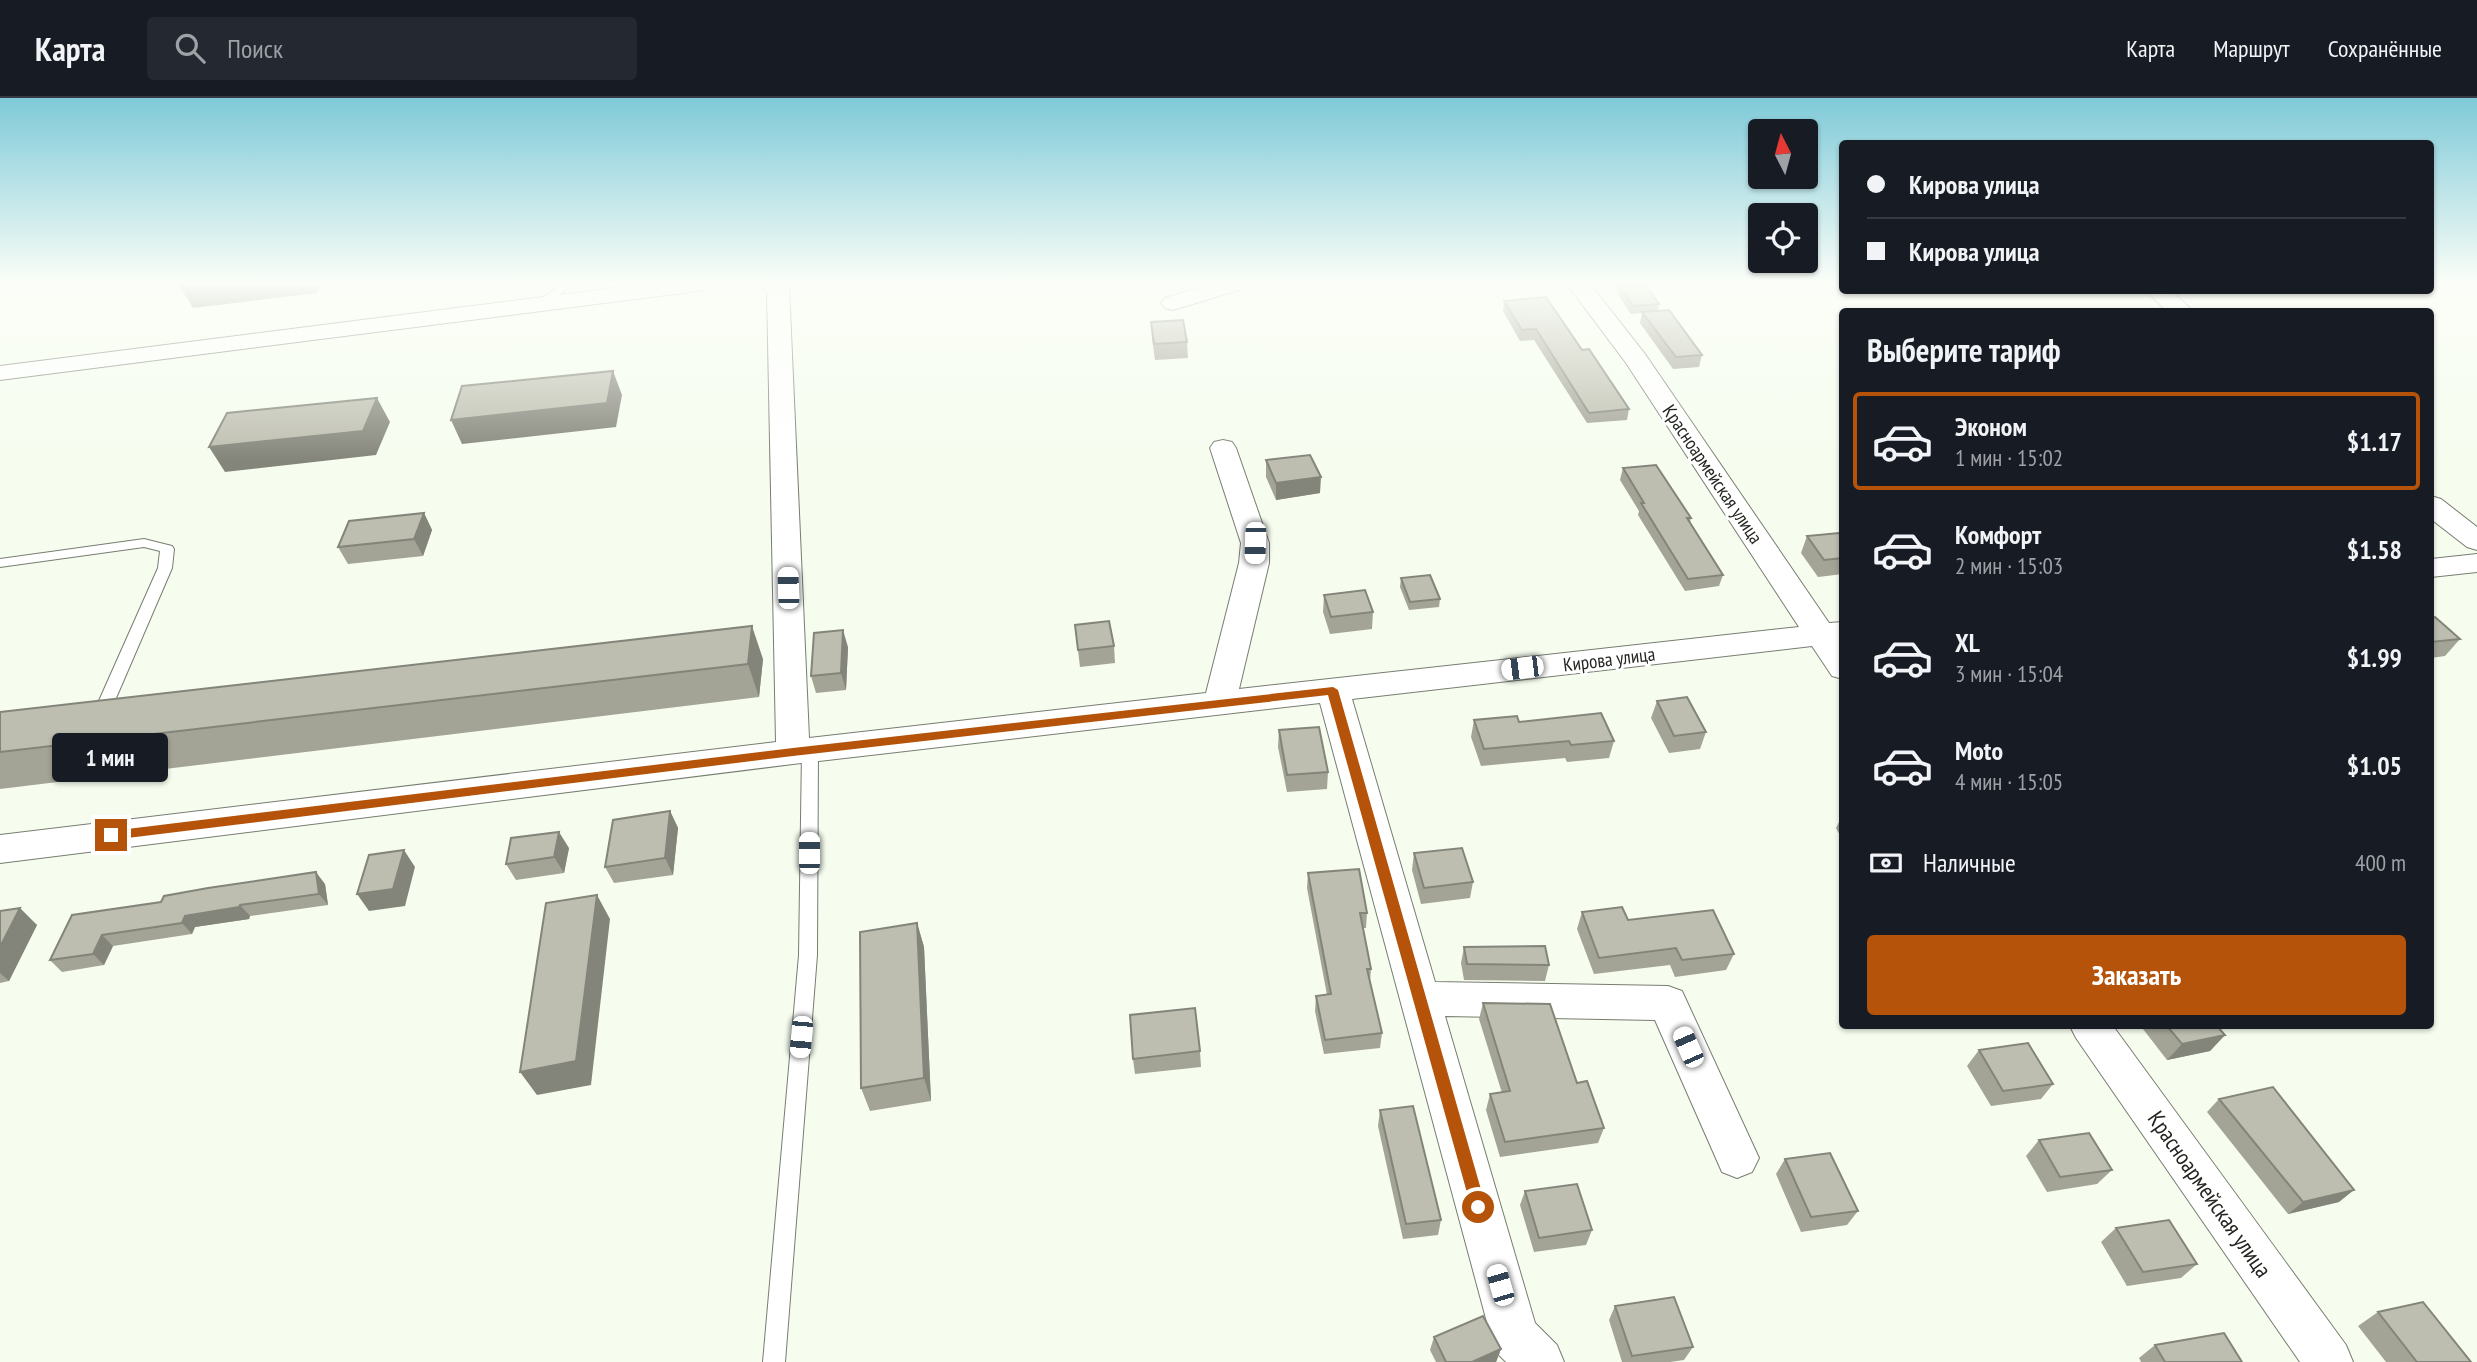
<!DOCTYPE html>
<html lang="ru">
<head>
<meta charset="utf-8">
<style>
  :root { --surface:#171b24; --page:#242831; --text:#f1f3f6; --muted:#9ea1a6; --line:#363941; --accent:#b45309 }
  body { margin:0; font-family:"PT Sans Narrow",sans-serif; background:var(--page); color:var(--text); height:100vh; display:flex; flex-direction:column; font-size:26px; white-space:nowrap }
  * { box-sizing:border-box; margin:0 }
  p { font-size:23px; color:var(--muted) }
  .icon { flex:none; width:38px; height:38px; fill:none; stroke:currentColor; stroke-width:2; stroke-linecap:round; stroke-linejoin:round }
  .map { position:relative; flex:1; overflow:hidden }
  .side { position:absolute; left:1839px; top:210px; width:595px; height:721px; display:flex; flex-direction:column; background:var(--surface); border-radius:7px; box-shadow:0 2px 5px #0004 }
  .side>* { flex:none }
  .top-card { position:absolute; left:1839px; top:42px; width:595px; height:154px; border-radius:7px; box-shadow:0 2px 5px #0004; display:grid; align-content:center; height:154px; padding:0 28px; background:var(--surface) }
  .needle { width:46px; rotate:354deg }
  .tools { position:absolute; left:1748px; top:21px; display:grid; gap:14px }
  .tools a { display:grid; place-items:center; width:70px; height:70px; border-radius:7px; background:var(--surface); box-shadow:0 2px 5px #0004; font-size:35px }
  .end { position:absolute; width:32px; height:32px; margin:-16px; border:9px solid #b45309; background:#fff; box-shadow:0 0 0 4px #fff }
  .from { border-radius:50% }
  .bubble { position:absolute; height:49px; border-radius:7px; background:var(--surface); box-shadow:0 2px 5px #0004; font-size:23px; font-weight:800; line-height:49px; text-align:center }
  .car { position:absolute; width:21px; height:42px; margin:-21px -10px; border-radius:9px; box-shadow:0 0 5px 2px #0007; background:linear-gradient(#fff 24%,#345 0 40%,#fff 0 76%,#345 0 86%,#fff 0) }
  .top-card b { display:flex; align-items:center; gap:24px; height:66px; font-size:26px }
  .top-card b+b { border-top:2px solid var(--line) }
  .top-card i { width:18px; height:18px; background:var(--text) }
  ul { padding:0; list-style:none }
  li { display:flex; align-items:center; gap:21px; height:98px; margin:0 14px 10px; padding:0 14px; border:4px solid transparent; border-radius:7px }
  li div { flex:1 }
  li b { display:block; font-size:26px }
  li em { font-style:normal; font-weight:800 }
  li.on { border-color:var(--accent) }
  li>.icon { width:63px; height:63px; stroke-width:1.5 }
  h2 { padding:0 28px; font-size:32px; line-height:84px }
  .pay { display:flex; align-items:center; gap:18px; height:77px; padding:0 28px; font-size:26px }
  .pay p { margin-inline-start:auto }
  .action { display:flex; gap:14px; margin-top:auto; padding:14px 28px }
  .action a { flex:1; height:80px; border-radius:7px; background:var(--accent); color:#fff; font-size:28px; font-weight:800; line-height:80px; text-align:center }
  header { display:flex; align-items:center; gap:42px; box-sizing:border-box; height:98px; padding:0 35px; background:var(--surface); border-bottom:2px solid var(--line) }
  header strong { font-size:33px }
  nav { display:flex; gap:38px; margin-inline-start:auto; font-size:24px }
  .search { width:490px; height:63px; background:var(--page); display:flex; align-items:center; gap:18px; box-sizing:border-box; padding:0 24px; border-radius:7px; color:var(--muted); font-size:26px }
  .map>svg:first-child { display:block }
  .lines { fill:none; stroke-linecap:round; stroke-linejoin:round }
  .lane-casing { stroke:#777d70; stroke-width:2 }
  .street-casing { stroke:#777d70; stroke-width:2 }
  .lane { fill:#fff; fill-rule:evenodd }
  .street { fill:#fff; fill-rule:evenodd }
  .wall { fill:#a3a396 }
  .shaded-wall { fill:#84857a }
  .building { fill:#bdbeaf; stroke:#84857a; stroke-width:2 }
  .route { fill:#b45309 }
  .labels { text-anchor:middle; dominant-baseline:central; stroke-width:6; stroke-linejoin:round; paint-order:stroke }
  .street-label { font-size:19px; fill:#232520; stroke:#fff }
  .near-street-label { font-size:23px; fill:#232520; stroke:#fff }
</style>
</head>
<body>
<header>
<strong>Карта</strong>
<div class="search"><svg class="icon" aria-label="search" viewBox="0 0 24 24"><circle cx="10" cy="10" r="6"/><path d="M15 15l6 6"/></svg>Поиск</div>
<nav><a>Карта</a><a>Маршрут</a><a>Сохранённые</a></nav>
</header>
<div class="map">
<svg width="2477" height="1264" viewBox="0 0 2477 1264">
  <rect width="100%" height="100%" fill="#f6fdef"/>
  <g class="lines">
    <defs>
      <path id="lane" d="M561 186H573L546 208H538V204Z
        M144 441 172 448 174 451 172 470 110 614 102 620 94 614 158 470 160 453 144 449 0 469V461Z
        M810 646 818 652 817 857 785 1264H763L799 857 802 652Z"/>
      <path id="street" d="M645 186H709L706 191 698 193 0 282V268Z
        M759 186H787L789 189 809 640 1206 595 1239 465 1241 445 1210 350 1214 344 1223 342 1232 344 1236 350 1269 445V465L1239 591 1799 529 1626 265 1567 186H1590L1645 256 1829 525 1843 524V581L1832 578 1812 548 1352 601 1435 884 1668 888 1682 893 1759 1060 1752 1074 1737 1080 1722 1074 1655 922 1445 918 1535 1225 1557 1247 1564 1264H1506L1498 1256 1491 1239 1320 605 793 666 0 765V737L776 644 767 193Z
        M1211 186H1245L1242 191 1173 212 1165 210 1161 205 1165 200Z
        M2145 192H2171L2194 214H2168Z
        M2431 398 2441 401 2477 429V452L2467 449 2431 421Z
        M2477 456V474L2431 479V461Z
        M2070 928H2113L2346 1247 2353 1264H2300L2076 940Z"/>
    </defs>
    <use href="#lane" class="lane-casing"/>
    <use href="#street" class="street-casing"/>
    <use href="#lane" class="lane"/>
    <use href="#street" class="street"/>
  </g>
  <path class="wall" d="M1611 186H1644L1659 206 1658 212 1702 257 1699 269 1673 271 1640 225 1642 215 1631 216Z
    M1504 203 1582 252 1629 311 1627 322 1587 325 1534 242 1520 243 1503 213Z
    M1151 224 1187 244 1188 260 1155 262 1152 240Z
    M1266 362 1320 395 1276 402 1266 379Z
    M1623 370 1691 420 1690 424 1723 477 1719 488 1685 493 1638 417 1639 413 1620 382Z
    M424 415 432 432 423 458 348 466 338 449Z
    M1807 438 1843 440V476L1818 479 1801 455Z
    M1401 480 1440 501 1439 509 1409 512 1400 489Z
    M1324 497 1373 514 1372 531 1330 536 1323 514Z
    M2431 520 2460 541 2445 558 2431 560Z
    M1075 527 1114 548 1115 565 1080 569Z
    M848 549 846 592 816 595 811 578Z
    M763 561 759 599 0 691V614Z
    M1657 603 1706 634 1700 651 1669 655 1651 620Z
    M1474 622 1519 624 1614 643 1609 660 1567 664 1565 660 1481 668 1471 639Z
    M1279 632 1328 674 1327 691 1287 694 1278 649Z
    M670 713 678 730 673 777 614 785 605 769Z
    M1843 716V743L1836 730Z
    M569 750 564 775 516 782 506 766Z
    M1414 755 1473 784 1470 800 1421 806 1412 772Z
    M1308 775 1367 815 1366 830H1363L1371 871 1370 883 1382 935 1380 950 1324 956 1315 913 1316 898 1327 897 1307 790Z
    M325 786 328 807 250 818 249 821 195 829 192 836 113 848 104 867 62 874 50 862 161 804Z
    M0 813 37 827 9 883 0 885Z
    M1582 814 1628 822 1734 856 1726 872 1675 879 1670 867 1594 876 1577 831Z
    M917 825 924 849 931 1003 870 1013 861 990Z
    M1464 849 1549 867 1545 883 1464 882 1461 865Z
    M1483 905 1577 985 1604 1030 1598 1045 1500 1059 1486 1012 1490 996 1502 995 1479 921Z
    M2146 928H2217L2225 937 2210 953 2167 962 2143 931Z
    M1979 952 2053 986 2041 1001 1991 1008 1967 968Z
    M1200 953 1201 969 1135 976 1133 961Z
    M2219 1001 2339 1104 2288 1116 2207 1014Z
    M1380 1012 1441 1122 1438 1137 1403 1141 1378 1028Z
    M2039 1042 2112 1072 2097 1086 2047 1094 2026 1058Z
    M1785 1061 1858 1113 1847 1127 1801 1134 1776 1076Z
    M1525 1093 1592 1132 1586 1147 1534 1154 1520 1107Z
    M2116 1130 2197 1166 2181 1180 2127 1188 2101 1144Z
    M1615 1208 1693 1249 1684 1262 1670 1264H1622L1609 1222Z
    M2378 1214 2471 1264H2386L2358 1228Z
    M1434 1239 1501 1251 1496 1264H1436L1430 1252Z
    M2155 1247 2242 1264H2141L2139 1260Z"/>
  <path class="shaded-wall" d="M191 186H321L317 195 193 210 179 187Z
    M613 273 622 297 616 329 462 346 451 322Z
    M377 300 390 324 376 357 225 374 209 349Z
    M1321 379 1320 395 1276 402V385Z
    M424 415 432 432 423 458 414 441Z
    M752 528 763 561 759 599 748 566Z
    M843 532 848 549 846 592 841 575Z
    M670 713 678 730 673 777 665 760Z
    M559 734 569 750 564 775 554 759Z
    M404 752 415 769 405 808 369 813 357 796Z
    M316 774 325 786 328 807 319 796Z
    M597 797 610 821 591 987 537 997 520 974Z
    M240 807 250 818 249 821 195 829 192 836 182 825 185 818Z
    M20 810 37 827 9 883 0 875V849Z
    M917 825 924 849 931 1003 924 980Z
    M102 837 113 848 104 867 93 856Z
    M2225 937 2210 953 2167 962 2182 946Z
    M2354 1092 2339 1104 2288 1116 2303 1104Z
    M1501 1251 1496 1264H1472Z"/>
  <path class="building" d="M1618 186H1644L1659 206 1633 208Z
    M1546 199 1582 252 1589 251 1629 311 1589 315 1536 231 1522 232 1504 203Z
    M1669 212 1702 257 1676 259 1642 214Z
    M1183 222 1187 244 1154 246 1151 224Z
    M613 273 607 305 451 322 462 288Z
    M377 300 363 333 209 349 227 315Z
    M1310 357 1321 379 1276 385 1266 362Z
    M1656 367 1691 420H1687L1723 477 1688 481 1641 405H1644L1623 370Z
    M424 415 414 441 338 449 349 423Z
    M1839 435 1843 440V460L1824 462 1807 438Z
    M1430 477 1440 501 1410 504 1401 480Z
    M1365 492 1373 514 1331 519 1324 497Z
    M2435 519 2460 541 2431 544V520Z
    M1109 523 1114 548 1078 552 1075 527Z
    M752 528 748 566 0 654V614Z
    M843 532 841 575 811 578 814 535Z
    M1687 599 1706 634 1674 638 1657 603Z
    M1601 615 1614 643 1571 647 1569 643 1484 651 1474 622 1517 618 1519 624Z
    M1319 629 1328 674 1287 677 1279 632Z
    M670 713 665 760 605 769 613 722Z
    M559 734 554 759 506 766 511 740Z
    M1462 750 1473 784 1424 790 1414 755Z
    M404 752 393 791 357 796 369 757Z
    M1359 771 1367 815H1360L1371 871H1367L1382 935 1325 942 1316 898 1331 896 1308 775Z
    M316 774 319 796 240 807 239 809 185 818 182 825 102 837 93 856 50 862 72 817 161 804 164 798 208 790Z
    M597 797 576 963 520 974 546 805Z
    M1622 809 1628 822 1713 812 1734 856 1682 862 1676 850 1599 860 1582 814Z
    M20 810 0 849V813Z
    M917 825 924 980 861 990 860 834Z
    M1545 848 1549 867 1467 866 1464 849Z
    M1483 905 1550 906 1577 985 1587 983 1604 1030 1505 1044 1490 996 1510 993Z
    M1195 910 1200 953 1133 961 1130 917Z
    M2167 928H2217L2225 937 2182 946Z
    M2028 945 2053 986 2003 993 1979 952Z
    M2273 989 2354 1092 2303 1104 2219 1001Z
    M1413 1008 1441 1122 1406 1126 1380 1012Z
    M2089 1035 2112 1072 2060 1079 2039 1042Z
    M1830 1055 1858 1113 1811 1119 1785 1061Z
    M1577 1086 1592 1132 1539 1140 1525 1093Z
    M2169 1122 2197 1166 2143 1174 2116 1130Z
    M1674 1199 1693 1249 1632 1258 1615 1208Z
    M2423 1204 2471 1264H2417L2378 1214Z
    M1483 1218 1501 1251 1472 1264H1446L1434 1239Z
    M2224 1235 2242 1264H2165L2155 1247Z"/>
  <linearGradient id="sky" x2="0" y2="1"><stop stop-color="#7fcad8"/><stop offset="0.51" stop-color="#fbfef8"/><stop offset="1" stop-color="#fbfef8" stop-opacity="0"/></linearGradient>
  <rect width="2477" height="363" fill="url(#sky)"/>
  <path class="route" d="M1333 589 1338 592 1486 1109 1484 1114 1478 1116 1473 1114 1471 1109 1328 597 793 658 111 742 104 737 111 733 793 650Z"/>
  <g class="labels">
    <g class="street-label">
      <text transform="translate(1713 376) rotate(56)">Красноармейская улица</text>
      <text transform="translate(1609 561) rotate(-7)">Кирова улица</text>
    </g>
    <g class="near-street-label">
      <text transform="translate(2210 1096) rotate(55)">Красноармейская улица</text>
    </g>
  </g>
</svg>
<div class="tools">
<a><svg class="needle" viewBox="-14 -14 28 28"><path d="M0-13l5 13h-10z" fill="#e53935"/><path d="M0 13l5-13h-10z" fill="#9ea1a6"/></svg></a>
<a><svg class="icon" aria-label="locate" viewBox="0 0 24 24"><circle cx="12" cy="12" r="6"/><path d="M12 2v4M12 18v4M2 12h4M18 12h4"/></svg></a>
</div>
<i class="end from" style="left:1478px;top:1109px"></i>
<i class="end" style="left:111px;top:737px"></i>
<div class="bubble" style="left:52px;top:635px;width:116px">1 мин</div>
<i class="car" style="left:1255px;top:445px;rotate:182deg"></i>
<i class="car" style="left:788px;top:490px;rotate:358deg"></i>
<i class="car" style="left:1522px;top:570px;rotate:263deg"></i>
<i class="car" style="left:809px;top:755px;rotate:0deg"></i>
<i class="car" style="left:801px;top:939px;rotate:185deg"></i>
<i class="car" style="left:1688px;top:949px;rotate:336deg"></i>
<i class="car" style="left:1500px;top:1187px;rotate:344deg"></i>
<div class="top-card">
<b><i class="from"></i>Кирова улица</b>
<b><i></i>Кирова улица</b>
</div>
<section class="side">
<h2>Выберите тариф</h2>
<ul>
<li class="on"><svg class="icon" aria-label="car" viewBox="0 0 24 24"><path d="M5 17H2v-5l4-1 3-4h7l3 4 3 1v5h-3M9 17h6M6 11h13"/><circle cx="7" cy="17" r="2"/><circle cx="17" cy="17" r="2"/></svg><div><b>Эконом</b><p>1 мин · 15:02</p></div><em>$1.17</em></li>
<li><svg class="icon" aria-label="car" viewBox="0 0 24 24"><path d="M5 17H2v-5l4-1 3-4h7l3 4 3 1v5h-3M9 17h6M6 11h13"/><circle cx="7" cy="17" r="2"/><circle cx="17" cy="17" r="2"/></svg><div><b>Комфорт</b><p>2 мин · 15:03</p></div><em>$1.58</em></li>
<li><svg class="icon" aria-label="car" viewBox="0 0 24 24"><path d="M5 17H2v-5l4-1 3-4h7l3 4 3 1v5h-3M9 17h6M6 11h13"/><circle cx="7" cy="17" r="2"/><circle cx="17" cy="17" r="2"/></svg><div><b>XL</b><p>3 мин · 15:04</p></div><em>$1.99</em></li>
<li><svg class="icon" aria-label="car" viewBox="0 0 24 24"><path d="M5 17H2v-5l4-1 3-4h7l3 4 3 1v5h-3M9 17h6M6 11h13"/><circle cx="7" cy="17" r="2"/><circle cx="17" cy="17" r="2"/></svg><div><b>Moto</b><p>4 мин · 15:05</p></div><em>$1.05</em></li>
</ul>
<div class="pay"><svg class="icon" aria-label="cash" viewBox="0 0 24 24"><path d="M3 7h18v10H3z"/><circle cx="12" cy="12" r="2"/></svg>Наличные<p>400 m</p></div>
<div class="action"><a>Заказать</a></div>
</section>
</div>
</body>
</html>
